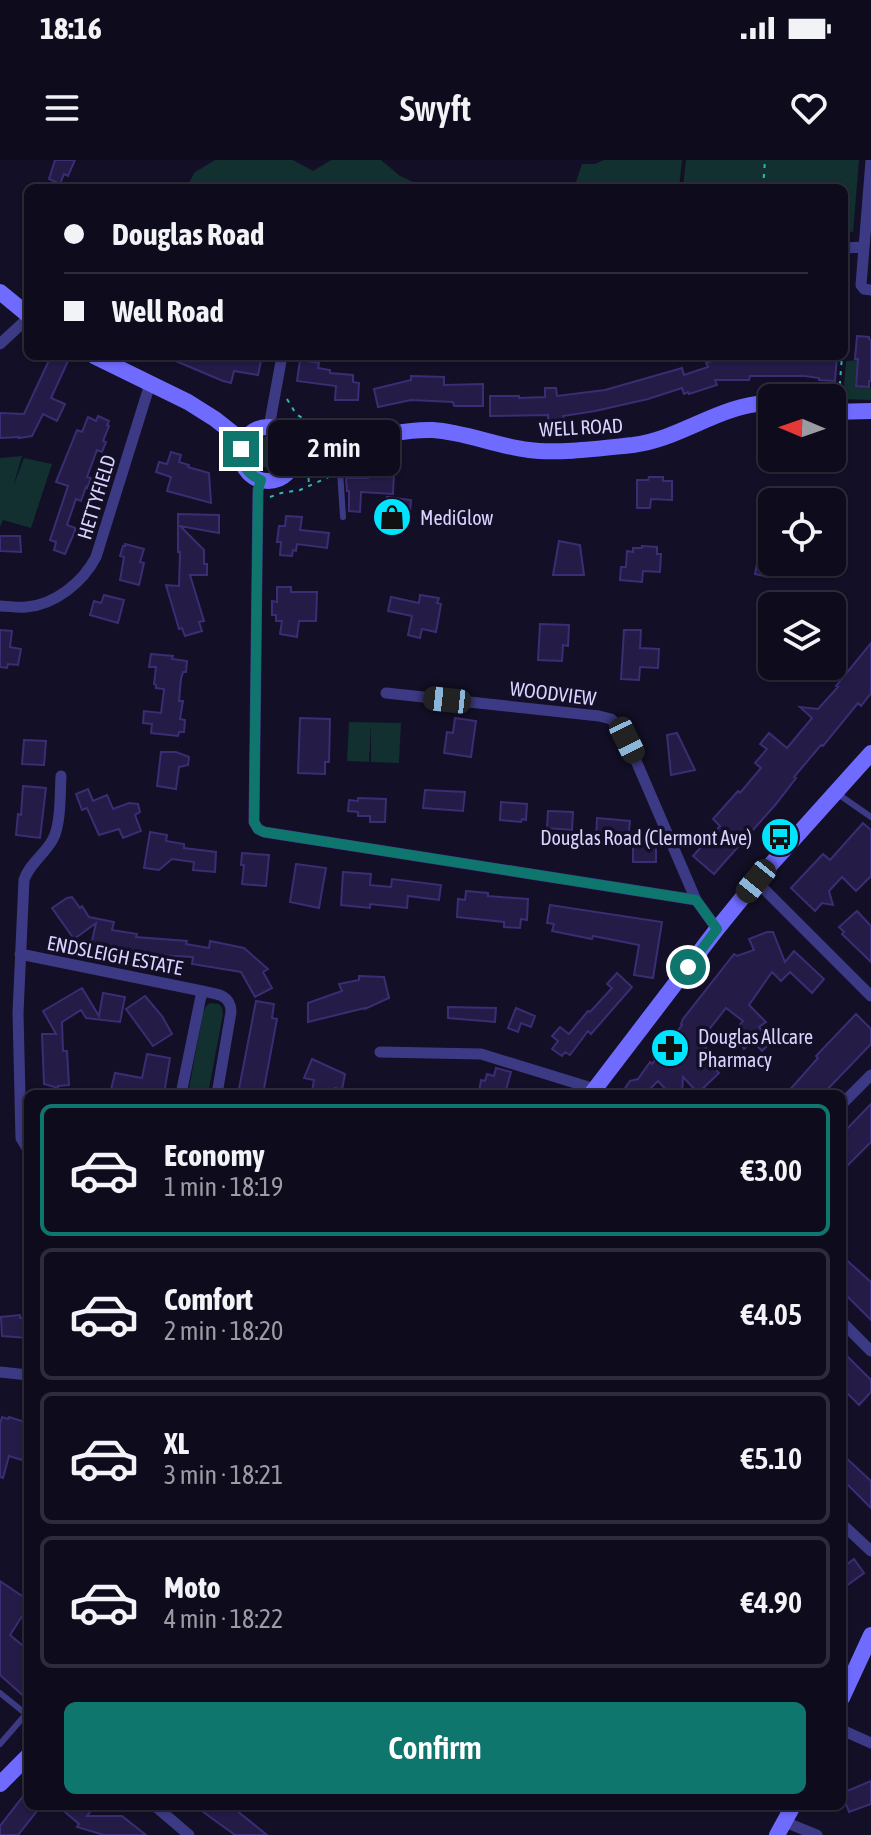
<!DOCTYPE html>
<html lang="en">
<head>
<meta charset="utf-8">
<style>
  :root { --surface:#0e0b1c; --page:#1c1929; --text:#f1f3f6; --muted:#9b9ba3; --line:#2e2b3b; --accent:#0f766e }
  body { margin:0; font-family:"Asap Condensed",sans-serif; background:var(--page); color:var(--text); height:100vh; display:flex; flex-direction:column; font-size:30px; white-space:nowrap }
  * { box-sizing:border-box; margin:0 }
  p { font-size:26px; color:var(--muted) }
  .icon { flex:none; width:44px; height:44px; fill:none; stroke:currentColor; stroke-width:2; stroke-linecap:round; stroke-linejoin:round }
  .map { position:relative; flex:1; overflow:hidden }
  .details { position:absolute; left:24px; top:930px; width:822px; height:720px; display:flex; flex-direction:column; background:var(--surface); border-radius:12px; box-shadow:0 2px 6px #0004,0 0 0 2px var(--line) }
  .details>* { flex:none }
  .hud { position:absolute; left:24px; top:24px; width:824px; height:176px; border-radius:12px; box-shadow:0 2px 6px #0004,0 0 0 2px var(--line); display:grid; align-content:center; height:176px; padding:0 40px; background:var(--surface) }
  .needle { width:52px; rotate:272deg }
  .fabs { position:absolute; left:758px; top:224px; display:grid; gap:16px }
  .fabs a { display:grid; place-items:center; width:88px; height:88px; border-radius:12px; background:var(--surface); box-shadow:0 2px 6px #0004,0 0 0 2px var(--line); font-size:40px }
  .end { position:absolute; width:36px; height:36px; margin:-18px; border:10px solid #0f766e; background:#fff; box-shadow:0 0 0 4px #fff }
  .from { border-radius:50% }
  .bubble { position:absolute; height:56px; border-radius:12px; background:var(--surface); box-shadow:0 2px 6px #0004,0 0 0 2px var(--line); font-size:26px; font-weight:600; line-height:56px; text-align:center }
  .car { position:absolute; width:24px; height:48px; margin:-24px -12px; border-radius:10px; box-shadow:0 0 6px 2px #0007; background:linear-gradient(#222 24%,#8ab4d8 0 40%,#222 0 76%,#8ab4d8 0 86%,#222 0) }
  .hud b { display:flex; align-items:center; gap:28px; height:76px; font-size:30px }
  .hud b+b { border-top:2px solid var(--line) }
  .hud i { width:20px; height:20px; background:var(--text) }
  ul { padding:14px 0 0; list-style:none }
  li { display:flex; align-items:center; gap:24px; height:132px; margin:0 16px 12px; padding:0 24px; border:4px solid var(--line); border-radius:12px }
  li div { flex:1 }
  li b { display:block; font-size:30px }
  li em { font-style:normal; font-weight:600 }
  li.current { border-color:var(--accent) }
  li>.icon { width:72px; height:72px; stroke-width:1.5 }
  .action { display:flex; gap:16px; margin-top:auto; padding:16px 40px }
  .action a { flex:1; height:92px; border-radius:12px; background:var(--accent); color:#fff; font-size:32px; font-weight:600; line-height:92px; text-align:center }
  .status { display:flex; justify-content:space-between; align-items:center; height:56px; padding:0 40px; background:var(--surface); direction:ltr }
  .status svg { height:22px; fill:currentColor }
  header { display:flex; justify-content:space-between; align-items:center; height:104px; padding:0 40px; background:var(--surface); font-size:36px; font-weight:600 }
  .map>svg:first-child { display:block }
  .green { fill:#12302f }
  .building { fill:#241b47; stroke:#3b2d73; stroke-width:2 }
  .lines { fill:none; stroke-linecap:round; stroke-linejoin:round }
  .path { stroke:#2fb8b0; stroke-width:2; stroke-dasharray:4 6; stroke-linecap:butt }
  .lane { stroke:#3d3a85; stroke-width:6 }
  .street { stroke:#3d3a85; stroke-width:11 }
  .secondary { stroke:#6f6bff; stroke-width:16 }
  .route { stroke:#0f766e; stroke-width:10 }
  .labels { text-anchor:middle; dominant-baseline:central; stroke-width:7; stroke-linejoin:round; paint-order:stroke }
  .street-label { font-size:20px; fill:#d9d4ff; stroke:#130f26 }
  .poi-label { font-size:20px; fill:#d9d4ff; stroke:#130f26; text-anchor:start }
</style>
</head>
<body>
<div class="status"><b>18:16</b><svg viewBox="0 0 49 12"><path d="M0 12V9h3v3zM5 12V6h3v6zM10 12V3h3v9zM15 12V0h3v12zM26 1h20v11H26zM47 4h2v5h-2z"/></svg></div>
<header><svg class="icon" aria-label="menu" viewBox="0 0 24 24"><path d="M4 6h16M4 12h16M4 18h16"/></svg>Swyft<svg class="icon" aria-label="heart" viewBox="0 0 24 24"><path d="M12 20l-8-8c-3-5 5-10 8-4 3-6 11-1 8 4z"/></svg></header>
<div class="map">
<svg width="871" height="1675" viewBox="0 0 871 1675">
  <rect width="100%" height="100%" fill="#130f26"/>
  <path class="green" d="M215 0H293L313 11 331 0H381L400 16 427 28H186L195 12Z
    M604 0H682L679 28H574L582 4H595Z
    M686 0H859L853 72 844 71V28H683Z
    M859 200 855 226 871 228V240L843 239 846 201Z
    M249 292a15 15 0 1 1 30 0a15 15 0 1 1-30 0Z
    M22 296 13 327 24 298 52 304 31 368 3 360 0 367V298Z
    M349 562 401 563 399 603 371 602V565L369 602 347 601Z
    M210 843 219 844 222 848 223 854 208 934H188L203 852 206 846Z"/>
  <path class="building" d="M55 0H75L68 16 64 14 60 24 49 19Z
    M857 176 869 177V179L871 180V221H869V227L856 226 858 199H855Z
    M51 196H57L68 201 51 238 65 244 57 261 43 254 32 276 19 278V277L0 278V253L24 254Z
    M164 196H262L258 215 234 211 231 223 223 221Z
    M722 196H837L835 221 819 220V218L805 216H750L749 220H715L717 225 689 234 688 232 684 234 682 228 648 239 595 251 563 256 564 259 548 260V255L490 256V236H519V238L545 237V228H556L557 236 605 230 682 208 684 215 708 207 706 203 722 198Z
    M300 200 319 203 318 208 330 210V213L353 215V222L359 223 358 240H335L336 226 297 221Z
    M411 216 444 217V225L483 224V246H454L453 242 411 240 378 247 374 229 411 220Z
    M98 256 109 261 107 265 109 266 103 281 106 282 102 292 97 290 87 317 91 318 87 328 86 327 81 341 76 339 67 365 75 368V371L65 394 54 390 56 382 50 380 68 326 56 322 77 270 82 272 88 257 96 261Z
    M171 292 181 295 179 302 189 305 188 307 209 313 211 343 167 331 171 317 156 312 159 302 167 304Z
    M369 310 394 312 393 334 361 332 360 352 349 351V331H347L346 318H368Z
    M649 317H663V321H672V340L651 339 650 348H637V320H648Z
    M387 337 411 340 410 352 406 351 404 365 385 363Z
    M178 354 219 355V373L180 366 204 390V404H207V415H190L204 461 199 462 202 471 185 476 182 468 179 469 166 425 179 426 180 392H178Z
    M286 356 302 357 300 370 329 373 327 388 297 384 296 391 293 390 292 396 280 395 281 382H277L279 366H285Z
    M0 376H20L21 392 0 391Z
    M762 377 772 379V405H771L768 417 755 414Z
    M559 381 580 385 584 415H553Z
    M125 384 144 389 140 402 144 403 139 425 120 420 124 397 120 396 123 386H125Z
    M642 386 657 387V394H661L660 412 643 411 642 422 620 420 621 407H626L627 391 633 392V388H642Z
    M277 427H291V432H317L316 461H299L297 477 280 474 282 461H276V455H272V441L277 442Z
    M104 435 124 440 118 463 90 455 94 441 101 443Z
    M420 435 439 438 437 443 441 444 436 472 422 469 420 478 408 475 412 456 388 451 391 437 419 443Z
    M540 464 569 465 568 486 563 485 562 501 538 500Z
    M0 470 12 471 10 487 21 489 18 505 8 504 7 508 0 507Z
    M624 470H641L640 488 659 489 658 508 640 507 639 520 621 519Z
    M871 483V533L861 546 858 543 823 586 821 585 794 617 796 618 776 644 714 714 693 696 720 666 713 659 738 631 740 633 761 608 755 603 767 589 760 584 769 573 787 588 812 558 800 547 818 549 838 527 836 526Z
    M151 494 173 496 172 499 187 501 186 512H183L181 519 179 541H183L180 559 185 560 184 572H179L178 576 151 573 152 564 143 563 144 551 161 553 164 529 156 528V525L154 524 156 507H149Z
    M300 558 330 559 329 602H325V614L298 613Z
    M455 558 476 561 471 597 444 593 447 572 453 573Z
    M677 573 695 610 671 615 667 575Z
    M24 580 46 581 44 605 22 604Z
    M161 592H176L189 597 188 605 179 607 176 629 157 626Z
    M23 626 46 628 40 678 16 675 18 654 21 655Z
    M88 629 93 641 107 635 113 649 129 643 138 644 140 652 135 655 141 671 123 678 119 669 99 675 87 648 82 650 76 634Z
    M425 630 465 632 463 651 423 648Z
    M358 638 386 639 385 662H370V656H358V652L348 651 349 640 358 641Z
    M501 642 527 644 526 660 522 659 521 662 500 660Z
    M548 651 573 652 572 670 547 668Z
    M597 658 630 661 628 681 596 679Z
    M863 663 871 670V716L856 731 842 717 829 731 833 745 822 743 815 751 791 728 823 694 830 700Z
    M150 672 167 675 166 681 184 684V688L216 692 215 712 193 710 194 702 172 699 159 710 144 708Z
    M633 683H656V702H633Z
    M242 693 269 695 266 726 242 724 244 705H241Z
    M296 704 326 708 319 748 290 742Z
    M343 712 371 714 370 725 391 727 392 719 441 725 439 740 408 736 407 748 370 744V748L341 745Z
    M466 731 488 733V736L528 739 527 760 521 759 520 768 504 767V762L457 757 458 739 465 740Z
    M72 737 80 748 82 746 89 757 114 762 112 770 137 774 136 777 187 781 186 784 209 788 210 781 244 788 268 809 263 812 272 828 255 837 241 812 192 804 193 797 134 794 91 785 96 763 74 779 52 748 67 738Z
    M550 745 662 762 653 818 634 815 639 785 593 776 592 779 552 771 554 764 547 763Z
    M857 751 871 766V802L842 774 844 772 839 767Z
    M767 772H773L785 802 794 791 824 819 812 833 790 812 781 821 772 812 749 845 766 862 759 867 772 881 762 891 753 881 744 889 734 872 743 861 726 848 700 881 708 890 702 896 719 913 698 933 683 917 682 934H670L658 921 645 934H621L630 921 638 919 650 902 652 904 682 865 681 864 683 859 734 794 737 796 754 790 749 779Z
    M617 813 632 827 591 874 588 871 570 895 565 892 562 896 552 889 558 881 552 876 560 867 569 874 588 851 590 852 612 828 607 824Z
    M359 816 384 817 389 838 365 849V848L308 862V843L342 831 339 824 359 820Z
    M82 828 99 856 103 833 125 837 120 862 86 858 81 850 62 862 63 891H67L69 925 58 926V928L44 924 42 874H56L43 851Z
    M145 836 162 856 172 874 153 886 126 849Z
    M256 841 274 844 272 858 277 859 263 934H238Z
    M448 847 496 848 495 862 448 858Z
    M516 848 535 856 531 867 521 863 518 872 508 868Z
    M856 854 871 869V884L823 934H786L818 898 816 896Z
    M147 894 170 898 164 934H110L115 913 142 918Z
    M312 899 345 914 342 930 335 928 332 934H317L312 931 314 920 304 918Z
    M496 908 511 912 506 930 502 929 501 934 479 932 481 920 485 921 487 914 494 916Z
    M871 944V982L842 1011V974Z
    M842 1096 871 1122V1160L842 1131Z
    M20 1155V1158H28V1178L2 1176 1 1157Z
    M842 1191 871 1220V1232L859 1245 842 1228Z
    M2 1257 8 1259 9 1257 28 1263V1298L23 1297 22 1300 9 1296 3 1318 0 1317V1264Z
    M842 1294 871 1321V1348L842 1319Z
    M854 1399 864 1413 842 1429V1408Z
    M0 1421 28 1440V1447L10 1475 28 1490V1540L0 1515Z
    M871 1621V1644L849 1652 842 1633Z
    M28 1630V1646H41L18 1675H0V1666Z
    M58 1646H95L87 1656H122L146 1675H104L77 1667 79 1664Z
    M195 1646H231L267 1675H235Z"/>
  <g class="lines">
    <path class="path" d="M763 28 765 0
      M844 175 848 129
      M839 235 842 196
      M287 239 296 254 312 264 310 278
      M308 308 309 325
      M270 337 281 333 300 330 331 316"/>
    <path class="lane" d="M337 289 340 311 343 357
      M838 634 871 657
      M0 1533 26 1554
      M0 1584 26 1554 28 1557"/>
    <path class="street" d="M871 1 861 125 864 129 871 130
      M844 88 864 87
      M0 184 28 158
      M269 267 282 196
      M261 320 258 330 254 662 258 669 264 672 696 740
      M0 446C8 446 17 448 26 447 55 445 83 422 96 397L150 224
      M386 533 599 556 611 559 619 567 627 580 696 740 717 769
      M756 721 871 836
      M20 794 202 831C216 834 231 834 231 852L217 934
      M380 892 481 894 595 929 606 934
      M181 934 202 831
      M842 944 871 915
      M28 990 21 978 18 853 24 720C29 704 45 694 53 679 61 664 60 633 61 616
      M842 1162 871 1191
      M0 1212 28 1215
      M842 1364 871 1391
      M842 1570 871 1583
      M155 1646 189 1675
      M785 1662 817 1675"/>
    <path class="secondary" d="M0 132 28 155
      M94 196 188 242 215 259 244 282
      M832 252 871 251
      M241 294a27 27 0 1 1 54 0a27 27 0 1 1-54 0Z
      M294 295C341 293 385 268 433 270 465 272 496 286 529 290 557 294 603 288 633 285 682 279 721 243 772 243
      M591 934 717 769 756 721 871 593
      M842 1538 871 1475
      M0 1624 28 1596
      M777 1675 793 1646"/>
  </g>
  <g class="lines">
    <path class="route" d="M241 289C241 305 247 314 261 320L258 330 254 662 258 669 264 672 696 740 717 769 688 807"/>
  </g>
  <defs>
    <symbol id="shop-disc" viewBox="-11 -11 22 22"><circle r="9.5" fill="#00e5ff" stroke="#130f26"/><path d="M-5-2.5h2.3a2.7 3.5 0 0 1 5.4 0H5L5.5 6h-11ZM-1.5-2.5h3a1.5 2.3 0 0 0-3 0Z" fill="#111"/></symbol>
    <symbol id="bus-disc" viewBox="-11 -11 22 22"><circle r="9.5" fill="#00e5ff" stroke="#130f26"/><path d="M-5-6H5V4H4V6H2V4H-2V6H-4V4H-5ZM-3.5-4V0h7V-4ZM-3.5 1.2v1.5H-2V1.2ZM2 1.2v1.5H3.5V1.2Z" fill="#111"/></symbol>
    <symbol id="pharmacy-disc" viewBox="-11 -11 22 22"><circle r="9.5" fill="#00e5ff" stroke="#130f26"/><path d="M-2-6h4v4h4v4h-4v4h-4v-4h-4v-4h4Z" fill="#111"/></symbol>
  </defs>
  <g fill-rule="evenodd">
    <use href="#shop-disc" x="370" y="335" width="44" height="44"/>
    <use href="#bus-disc" x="758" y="655" width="44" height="44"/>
    <use href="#pharmacy-disc" x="648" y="866" width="44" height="44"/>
  </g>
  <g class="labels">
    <g class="street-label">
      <text transform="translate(581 267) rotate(-3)">WELL ROAD</text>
      <text transform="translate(96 337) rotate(-73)">HETTYFIELD</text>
      <text transform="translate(553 533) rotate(7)">WOODVIEW</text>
      <text transform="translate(115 795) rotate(11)">ENDSLEIGH ESTATE</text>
    </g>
    <g class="poi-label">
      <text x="420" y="357">MediGlow</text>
      <text x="752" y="677" text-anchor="end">Douglas Road (Clermont Ave)</text>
      <text x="698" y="876">Douglas Allcare<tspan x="698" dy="23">Pharmacy</tspan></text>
    </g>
  </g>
</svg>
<div class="fabs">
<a><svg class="needle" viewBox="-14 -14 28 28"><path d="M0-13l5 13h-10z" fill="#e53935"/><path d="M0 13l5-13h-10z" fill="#9b9ba3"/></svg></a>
<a><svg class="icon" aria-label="locate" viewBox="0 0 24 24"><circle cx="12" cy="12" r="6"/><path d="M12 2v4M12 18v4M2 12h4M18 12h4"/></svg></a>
<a><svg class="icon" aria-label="layers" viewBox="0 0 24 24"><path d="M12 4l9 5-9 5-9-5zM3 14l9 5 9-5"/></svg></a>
</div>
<i class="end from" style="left:688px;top:807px"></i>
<i class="end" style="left:241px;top:289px"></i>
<div class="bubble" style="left:268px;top:260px;width:132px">2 min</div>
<i class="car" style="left:447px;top:540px;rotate:276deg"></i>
<i class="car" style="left:627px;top:580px;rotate:154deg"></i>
<i class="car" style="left:756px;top:721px;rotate:219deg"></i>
<div class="hud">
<b><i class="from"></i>Douglas Road</b>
<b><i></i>Well Road</b>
</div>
<section class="details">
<ul>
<li class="current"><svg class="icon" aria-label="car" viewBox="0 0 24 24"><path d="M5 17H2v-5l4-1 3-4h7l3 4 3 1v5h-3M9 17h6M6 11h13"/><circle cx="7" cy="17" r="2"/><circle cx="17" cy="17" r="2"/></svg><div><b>Economy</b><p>1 min · 18:19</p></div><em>€3.00</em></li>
<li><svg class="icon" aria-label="car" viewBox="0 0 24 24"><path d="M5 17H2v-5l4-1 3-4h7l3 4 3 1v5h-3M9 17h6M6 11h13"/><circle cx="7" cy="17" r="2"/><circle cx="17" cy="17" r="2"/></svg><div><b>Comfort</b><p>2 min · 18:20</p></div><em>€4.05</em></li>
<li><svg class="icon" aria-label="car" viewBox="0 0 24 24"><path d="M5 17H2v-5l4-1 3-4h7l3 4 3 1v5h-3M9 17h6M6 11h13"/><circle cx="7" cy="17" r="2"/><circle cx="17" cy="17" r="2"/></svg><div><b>XL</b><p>3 min · 18:21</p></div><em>€5.10</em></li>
<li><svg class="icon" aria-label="car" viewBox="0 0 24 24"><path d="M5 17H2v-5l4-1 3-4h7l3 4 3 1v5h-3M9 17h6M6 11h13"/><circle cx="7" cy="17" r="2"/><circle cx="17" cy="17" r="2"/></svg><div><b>Moto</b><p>4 min · 18:22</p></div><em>€4.90</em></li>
</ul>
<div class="action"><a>Confirm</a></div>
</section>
</div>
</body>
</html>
